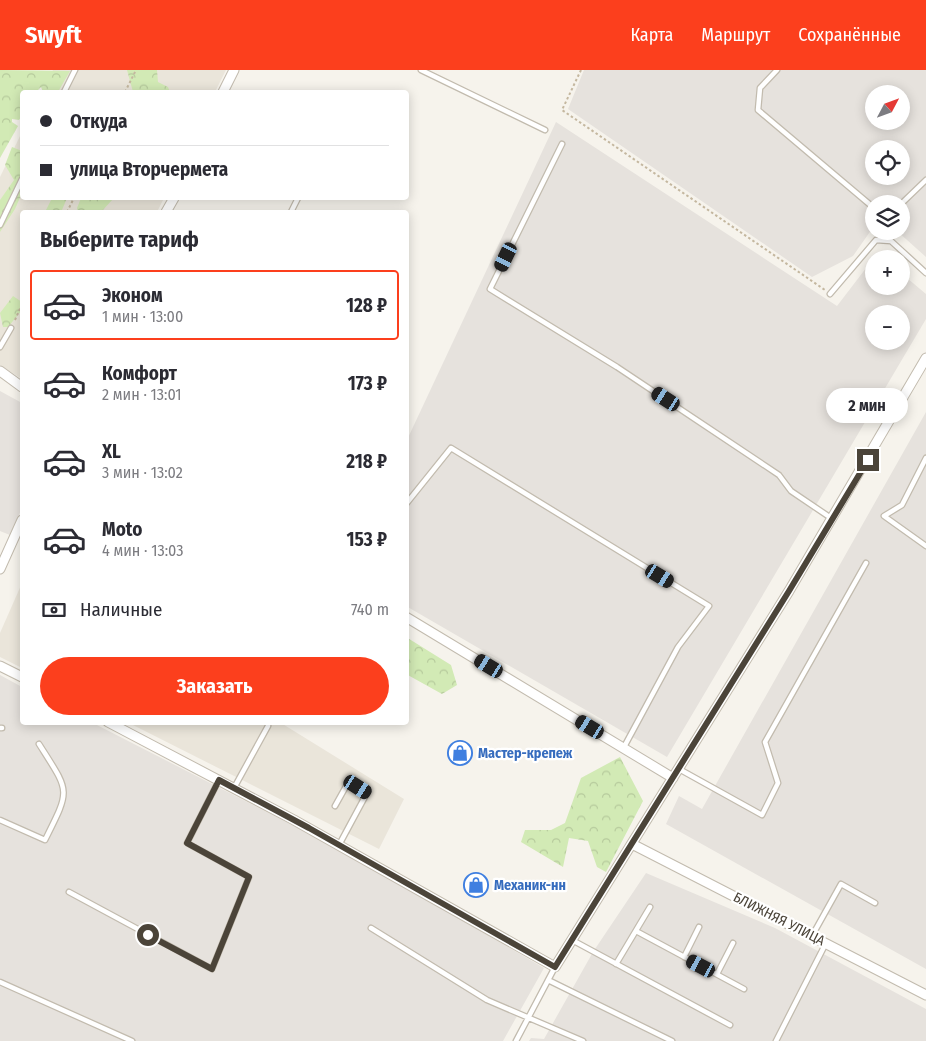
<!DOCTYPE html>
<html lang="ru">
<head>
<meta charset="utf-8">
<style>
  :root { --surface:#fff; --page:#f2f2f3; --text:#2b2b33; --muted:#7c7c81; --line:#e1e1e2; --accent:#fc3f1d }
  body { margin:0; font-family:"Fira Sans Condensed",sans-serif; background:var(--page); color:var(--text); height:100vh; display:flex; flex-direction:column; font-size:19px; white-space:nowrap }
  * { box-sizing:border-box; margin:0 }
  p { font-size:16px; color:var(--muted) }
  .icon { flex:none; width:28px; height:28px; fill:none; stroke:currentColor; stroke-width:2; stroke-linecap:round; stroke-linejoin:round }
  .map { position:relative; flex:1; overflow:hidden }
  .panel { position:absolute; left:20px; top:140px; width:389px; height:515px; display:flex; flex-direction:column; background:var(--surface); border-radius:5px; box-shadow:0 2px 12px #0003 }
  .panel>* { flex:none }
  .banner { position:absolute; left:20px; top:20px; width:389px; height:110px; border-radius:5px; box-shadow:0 2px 12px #0003; display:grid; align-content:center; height:110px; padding:0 20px; background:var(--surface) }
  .needle { width:32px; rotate:49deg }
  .tools { position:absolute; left:865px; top:15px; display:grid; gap:10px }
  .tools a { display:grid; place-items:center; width:45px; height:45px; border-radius:50%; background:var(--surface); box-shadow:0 2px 12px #0003; font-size:25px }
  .end { position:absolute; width:22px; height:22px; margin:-11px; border:6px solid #4b4439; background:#fff; box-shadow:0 0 0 2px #fff }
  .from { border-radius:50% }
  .bubble { position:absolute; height:35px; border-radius:18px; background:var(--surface); box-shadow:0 2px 12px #0003; font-size:16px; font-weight:700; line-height:35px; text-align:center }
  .car { position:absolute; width:15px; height:30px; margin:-15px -8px; border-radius:6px; box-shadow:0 0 4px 1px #0007; background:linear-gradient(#222 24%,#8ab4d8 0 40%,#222 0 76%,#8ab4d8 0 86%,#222 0) }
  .banner b { display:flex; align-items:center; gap:18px; height:48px; font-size:19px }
  .banner b+b { border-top:1px solid var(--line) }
  .banner i { width:12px; height:12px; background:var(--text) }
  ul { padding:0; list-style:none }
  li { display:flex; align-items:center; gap:15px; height:70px; margin:0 10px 8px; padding:0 10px; border:2px solid transparent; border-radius:5px }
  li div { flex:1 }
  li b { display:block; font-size:19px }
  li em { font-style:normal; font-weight:700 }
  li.active { border-color:var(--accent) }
  li>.icon { width:45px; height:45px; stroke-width:1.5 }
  h2 { padding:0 20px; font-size:22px; line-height:60px }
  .pay { display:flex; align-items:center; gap:12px; height:55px; padding:0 20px; font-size:19px }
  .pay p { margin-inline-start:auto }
  .primary-button { display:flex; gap:10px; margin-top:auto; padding:10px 20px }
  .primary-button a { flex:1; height:58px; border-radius:30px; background:var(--accent); color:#fff; font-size:20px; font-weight:700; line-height:58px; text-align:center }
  header { display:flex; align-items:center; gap:30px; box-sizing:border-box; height:70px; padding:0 25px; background:var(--accent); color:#fff }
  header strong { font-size:24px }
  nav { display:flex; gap:28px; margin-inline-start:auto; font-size:18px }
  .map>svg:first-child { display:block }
  .residential { fill:#eae5da }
  .industrial { fill:#e6e2dd; fill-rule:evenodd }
  .forest { fill:url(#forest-crowns) }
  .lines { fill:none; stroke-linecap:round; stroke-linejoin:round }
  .lane-casing { stroke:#c2bbae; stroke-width:7 }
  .street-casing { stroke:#c2bbae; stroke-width:11 }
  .path { stroke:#c4b79f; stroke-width:2; stroke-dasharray:2.5 2.5; stroke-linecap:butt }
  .lane { stroke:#fff; stroke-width:4.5 }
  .street { stroke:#fff; stroke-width:9 }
  .route { stroke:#4b4439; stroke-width:6 }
  .labels { text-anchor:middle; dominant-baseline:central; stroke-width:4.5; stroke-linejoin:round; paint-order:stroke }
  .shop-label { font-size:14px; font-weight:bold; fill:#366cbe; stroke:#fff; text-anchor:start }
  .street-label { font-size:14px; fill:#4b4439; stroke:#fff }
</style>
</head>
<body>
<header>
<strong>Swyft</strong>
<nav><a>Карта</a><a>Маршрут</a><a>Сохранённые</a></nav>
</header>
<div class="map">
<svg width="926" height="971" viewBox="0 0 926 971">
  <defs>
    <pattern id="forest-crowns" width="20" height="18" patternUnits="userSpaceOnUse" patternTransform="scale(1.25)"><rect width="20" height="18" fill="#d2eab5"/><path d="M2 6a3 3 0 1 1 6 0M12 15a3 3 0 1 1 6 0" fill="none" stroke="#b6ca9c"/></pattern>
  </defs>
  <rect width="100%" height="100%" fill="#f6f3ec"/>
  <path class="residential" d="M53 0H226L215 22H42Z
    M22 62V128H164L157 142H22V309L0 295V107Z
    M22 513V598L0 587V563Z
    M129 653H281L404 729 379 779Z"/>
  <path class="industrial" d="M584 0H926V187L897 161H901V134H874V156L853 186 812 207 568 39ZM874 24H901V51H874ZM874 79H901V106H874Z
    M556 52 837 236 873 189H886H874V216H901V203L926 224V249L667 687 406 536V372ZM874 244H901V271H874Z
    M0 321 22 333V438L10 465 0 461Z
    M926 342V899L666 754 679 726 702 739Z
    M0 605 22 617V652L93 653 343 781 544 898 503 971H0Z
    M646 803 775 858 926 939V971H529L531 968 544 969 593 882Z"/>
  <path class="forest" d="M0 0 70 1 58 22H43L41 17 36 22H22V46L19 50 12 49V52L18 56 0 88Z
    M127 0H157L158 12 168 17 170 22H133Z
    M12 77 22 81V106L20 111 22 123 15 139 0 162V130L14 110 5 95Z
    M52 128H67L62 140 64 142H45Z
    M81 128H114L101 142H78L77 138Z
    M13 226 22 232V240L8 257H3L0 243Z
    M406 567 451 595 457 615 442 624 406 604Z
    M620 687 643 731 606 802 597 797 588 771 569 768 563 797 521 772 525 760H551L565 753 581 708Z"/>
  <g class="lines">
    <defs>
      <path id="lane" d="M421 0 545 60
        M777 0 760 18 758 40 874 138
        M64 22 75 0
        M562 74 490 219 617 297 779 405 791 421 831 448
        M901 134 926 110
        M291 142 298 128
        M0 155 22 109
        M886 161 891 171
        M830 224 876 170 891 171 926 203
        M0 277 11 258
        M926 388 902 435 884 446 926 476
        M406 434 451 378 709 536 678 577 624 677
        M0 658H2
        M679 699 762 745 778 713 765 672 866 493
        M234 718 268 656
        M335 736 349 711 367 723 339 775
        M0 750 45 770C71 718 70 723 39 674
        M69 822 212 899 249 807 187 773 219 710
        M371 858 487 930 583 971
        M636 861 744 919
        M812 866 841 814 875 833
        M572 870 730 955
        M684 887 699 857
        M616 894 650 837
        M717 904 733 873
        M548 910 672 971
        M0 912 132 971
        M516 971 555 897
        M776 971 826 873"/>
      <path id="street" d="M223 22 234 0
        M166 142 174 128
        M0 301 22 317
        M0 499 22 450
        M406 547 673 708
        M0 596 22 607
        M108 652 294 750 555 897 789 521 926 288
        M632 774 926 925"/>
    </defs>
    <use href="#lane" class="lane-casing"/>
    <use href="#street" class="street-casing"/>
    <path class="path" d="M581 0 562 40 825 220
      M125 22 136 0
      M67 142 74 128
      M15 250 22 234"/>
    <use href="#lane" class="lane"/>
    <use href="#street" class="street"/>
  </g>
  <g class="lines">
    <path class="route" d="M148 865 212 899 249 807 187 773 219 710 309 758 555 897 789 521 868 390"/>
  </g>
  <defs>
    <symbol id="shop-ring" viewBox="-11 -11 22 22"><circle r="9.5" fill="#fff" stroke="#3f7fe0" stroke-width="1.5"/><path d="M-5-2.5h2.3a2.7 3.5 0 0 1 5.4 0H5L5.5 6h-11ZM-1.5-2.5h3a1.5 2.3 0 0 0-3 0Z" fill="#3f7fe0"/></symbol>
  </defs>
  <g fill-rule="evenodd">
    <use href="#shop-ring" x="446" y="669" width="28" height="28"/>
    <use href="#shop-ring" x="462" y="801" width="28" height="28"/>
  </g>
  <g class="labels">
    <g class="shop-label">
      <text x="478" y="683">Мастер-крепеж</text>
      <text x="494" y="815">Механик-нн</text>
    </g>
    <g class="street-label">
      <text transform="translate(779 849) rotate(27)">БЛИЖНЯЯ УЛИЦА</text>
    </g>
  </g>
</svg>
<div class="tools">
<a><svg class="needle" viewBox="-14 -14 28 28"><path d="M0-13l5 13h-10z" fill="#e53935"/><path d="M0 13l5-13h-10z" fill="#7c7c81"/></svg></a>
<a><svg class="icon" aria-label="locate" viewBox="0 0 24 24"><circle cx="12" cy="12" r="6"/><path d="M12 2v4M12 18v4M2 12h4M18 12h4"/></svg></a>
<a><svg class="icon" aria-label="layers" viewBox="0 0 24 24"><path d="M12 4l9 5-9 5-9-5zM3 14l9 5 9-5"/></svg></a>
<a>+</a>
<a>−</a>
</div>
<i class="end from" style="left:148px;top:865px"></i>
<i class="end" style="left:868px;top:390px"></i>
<div class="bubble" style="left:826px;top:318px;width:82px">2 мин</div>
<i class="car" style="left:506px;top:187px;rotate:206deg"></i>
<i class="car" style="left:666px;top:329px;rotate:303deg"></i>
<i class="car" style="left:660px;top:506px;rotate:121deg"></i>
<i class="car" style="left:489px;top:596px;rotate:301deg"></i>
<i class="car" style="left:590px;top:657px;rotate:301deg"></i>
<i class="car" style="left:358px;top:717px;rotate:123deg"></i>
<i class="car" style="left:701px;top:896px;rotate:298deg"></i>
<div class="banner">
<b><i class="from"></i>Откуда</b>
<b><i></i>улица Вторчермета</b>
</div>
<section class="panel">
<h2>Выберите тариф</h2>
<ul>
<li class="active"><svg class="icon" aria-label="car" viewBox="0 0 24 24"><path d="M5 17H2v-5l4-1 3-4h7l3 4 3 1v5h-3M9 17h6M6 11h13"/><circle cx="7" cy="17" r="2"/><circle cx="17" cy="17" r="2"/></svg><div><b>Эконом</b><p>1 мин · 13:00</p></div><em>128 ₽</em></li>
<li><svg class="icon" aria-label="car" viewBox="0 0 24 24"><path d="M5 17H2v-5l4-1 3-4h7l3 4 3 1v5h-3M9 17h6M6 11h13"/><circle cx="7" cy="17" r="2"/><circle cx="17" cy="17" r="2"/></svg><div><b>Комфорт</b><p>2 мин · 13:01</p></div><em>173 ₽</em></li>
<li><svg class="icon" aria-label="car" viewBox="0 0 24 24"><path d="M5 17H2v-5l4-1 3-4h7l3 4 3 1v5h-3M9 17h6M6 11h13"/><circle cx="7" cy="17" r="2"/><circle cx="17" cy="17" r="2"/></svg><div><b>XL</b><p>3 мин · 13:02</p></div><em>218 ₽</em></li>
<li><svg class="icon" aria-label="car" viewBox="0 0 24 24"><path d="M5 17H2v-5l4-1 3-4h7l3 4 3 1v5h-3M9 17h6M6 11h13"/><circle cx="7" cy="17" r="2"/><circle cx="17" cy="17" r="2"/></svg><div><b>Moto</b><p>4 мин · 13:03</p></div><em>153 ₽</em></li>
</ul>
<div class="pay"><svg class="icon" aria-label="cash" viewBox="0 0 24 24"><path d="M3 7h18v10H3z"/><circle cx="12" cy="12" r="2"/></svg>Наличные<p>740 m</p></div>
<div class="primary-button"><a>Заказать</a></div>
</section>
</div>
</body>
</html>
